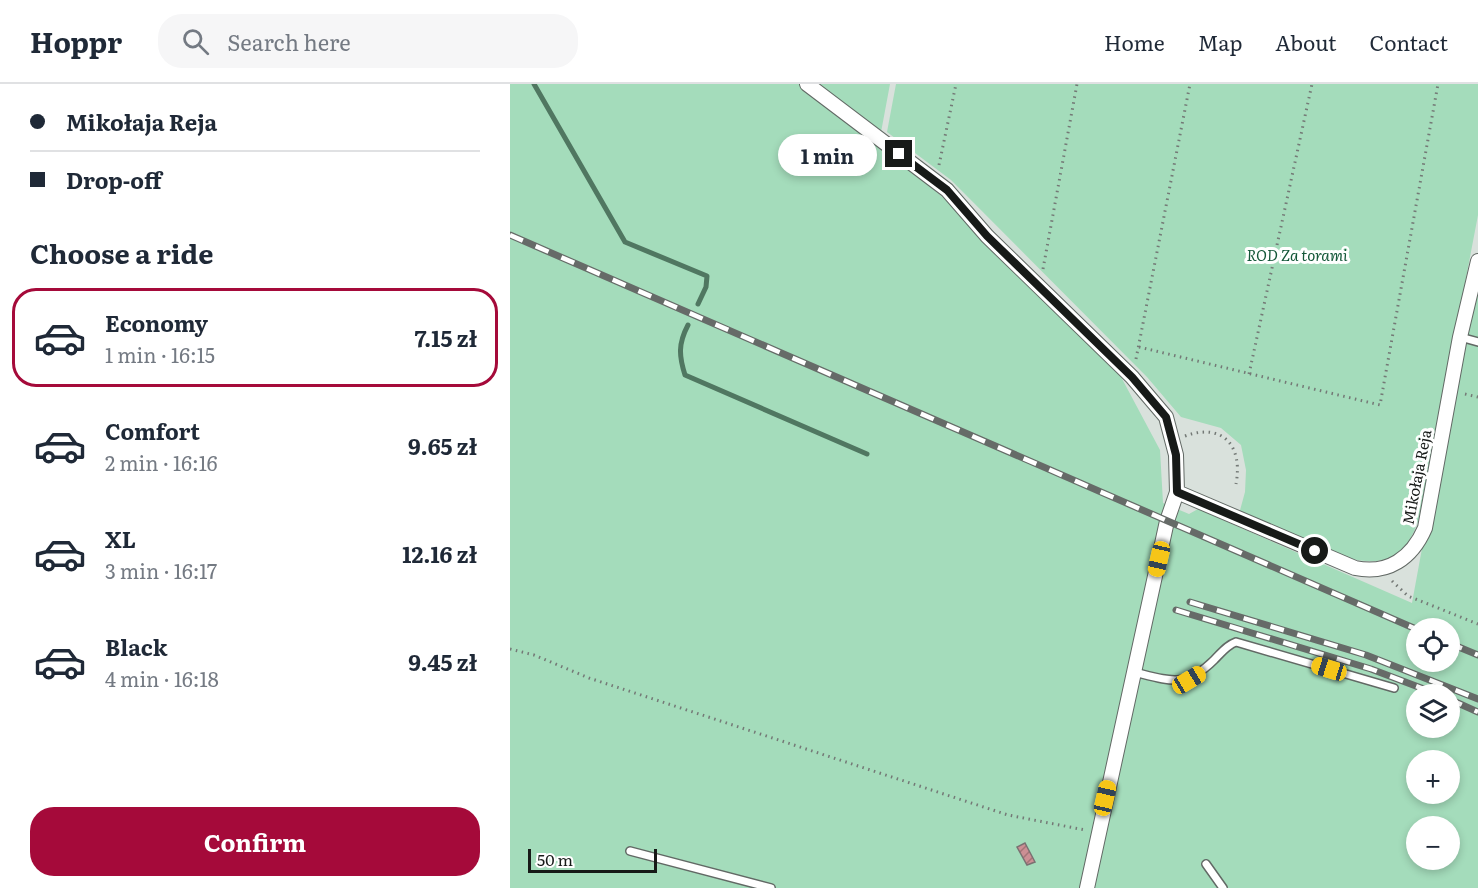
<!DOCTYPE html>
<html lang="en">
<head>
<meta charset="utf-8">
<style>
  :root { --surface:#fff; --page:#f6f6f7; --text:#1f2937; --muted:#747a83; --line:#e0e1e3; --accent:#a50a3a }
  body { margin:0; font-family:Literata,serif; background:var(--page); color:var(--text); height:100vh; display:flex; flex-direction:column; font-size:22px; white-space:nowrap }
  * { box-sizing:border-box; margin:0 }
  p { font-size:20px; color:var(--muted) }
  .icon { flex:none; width:33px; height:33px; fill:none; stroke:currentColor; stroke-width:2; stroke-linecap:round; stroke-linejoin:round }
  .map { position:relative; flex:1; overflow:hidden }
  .sheet { display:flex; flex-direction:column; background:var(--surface); width:510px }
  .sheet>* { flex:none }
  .top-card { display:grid; align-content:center; height:132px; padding:0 30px; background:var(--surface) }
  .controls { position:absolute; left:896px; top:534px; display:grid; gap:12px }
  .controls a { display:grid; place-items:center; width:54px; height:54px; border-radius:50%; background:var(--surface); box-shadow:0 3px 9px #0003; font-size:30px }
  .scale { position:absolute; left:18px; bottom:15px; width:129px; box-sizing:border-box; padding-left:6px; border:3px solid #171a18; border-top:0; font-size:16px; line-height:21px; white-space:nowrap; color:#171a18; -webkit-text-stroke:4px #fff; paint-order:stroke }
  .end { position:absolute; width:27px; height:27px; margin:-14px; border:8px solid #171a18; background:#fff; box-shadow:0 0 0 3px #fff }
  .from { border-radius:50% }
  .bubble { position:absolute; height:42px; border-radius:21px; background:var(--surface); box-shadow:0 3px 9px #0003; font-size:20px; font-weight:700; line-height:42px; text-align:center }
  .car { position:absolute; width:18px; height:36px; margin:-18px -9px; border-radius:8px; box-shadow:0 0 4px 2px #0007; background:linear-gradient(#f5c518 24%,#345 0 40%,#f5c518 0 76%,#345 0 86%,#f5c518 0) }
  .top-card b { display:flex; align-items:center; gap:21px; height:57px; font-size:22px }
  .top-card b+b { border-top:2px solid var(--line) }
  .top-card i { width:15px; height:15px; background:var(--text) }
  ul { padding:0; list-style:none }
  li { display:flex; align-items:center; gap:18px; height:99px; margin:0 12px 9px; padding:0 18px; border:3px solid transparent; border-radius:24px }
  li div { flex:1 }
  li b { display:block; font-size:22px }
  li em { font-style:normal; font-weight:700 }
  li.current { border-color:var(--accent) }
  li>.icon { width:54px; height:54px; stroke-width:1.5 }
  h2 { padding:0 30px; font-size:27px; line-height:72px }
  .cta { display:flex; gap:12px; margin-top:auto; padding:12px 30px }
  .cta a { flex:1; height:69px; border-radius:24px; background:var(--accent); color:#fff; font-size:24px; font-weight:700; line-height:69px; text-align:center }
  header { display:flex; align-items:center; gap:36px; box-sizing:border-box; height:84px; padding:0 30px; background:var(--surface); border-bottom:2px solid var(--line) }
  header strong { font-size:28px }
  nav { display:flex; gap:33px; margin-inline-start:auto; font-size:21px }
  .search { width:420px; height:54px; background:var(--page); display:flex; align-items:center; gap:15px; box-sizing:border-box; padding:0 21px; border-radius:24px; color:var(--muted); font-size:22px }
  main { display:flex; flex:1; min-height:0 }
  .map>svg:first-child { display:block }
  .green { fill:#a4dcbb; fill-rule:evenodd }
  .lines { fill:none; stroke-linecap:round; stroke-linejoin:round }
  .stream { stroke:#507761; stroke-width:5 }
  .building { fill:url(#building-hatch); stroke:#7a7172; stroke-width:1.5 }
  .lane-casing { stroke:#626965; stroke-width:10 }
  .street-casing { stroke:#626965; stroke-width:16 }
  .path { stroke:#747976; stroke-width:3; stroke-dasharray:1.5 4.5; stroke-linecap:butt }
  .lane { stroke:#fff; stroke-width:7 }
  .street { stroke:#fff; stroke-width:14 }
  .rail-casing { stroke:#666b68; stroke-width:7 }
  .rail { stroke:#fff; stroke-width:4.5; stroke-dasharray:14; stroke-linecap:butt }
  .route { stroke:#171a18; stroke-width:8 }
  .labels { text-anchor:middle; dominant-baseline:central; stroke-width:6; stroke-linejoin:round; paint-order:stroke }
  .park-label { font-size:15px; font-style:italic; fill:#135738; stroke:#fff }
  .street-label { font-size:15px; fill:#171a18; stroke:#fff }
</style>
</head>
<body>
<header>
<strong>Hoppr</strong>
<div class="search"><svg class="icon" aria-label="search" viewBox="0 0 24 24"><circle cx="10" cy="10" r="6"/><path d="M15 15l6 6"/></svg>Search here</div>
<nav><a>Home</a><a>Map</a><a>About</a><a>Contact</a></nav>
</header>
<main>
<section class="sheet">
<div class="top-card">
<b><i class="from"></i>Mikołaja Reja</b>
<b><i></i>Drop-off</b>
</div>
<h2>Choose a ride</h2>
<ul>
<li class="current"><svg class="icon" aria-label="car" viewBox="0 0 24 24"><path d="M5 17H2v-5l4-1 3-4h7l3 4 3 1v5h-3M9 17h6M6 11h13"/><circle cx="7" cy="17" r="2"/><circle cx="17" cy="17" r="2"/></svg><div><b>Economy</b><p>1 min · 16:15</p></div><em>7.15 zł</em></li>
<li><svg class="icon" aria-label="car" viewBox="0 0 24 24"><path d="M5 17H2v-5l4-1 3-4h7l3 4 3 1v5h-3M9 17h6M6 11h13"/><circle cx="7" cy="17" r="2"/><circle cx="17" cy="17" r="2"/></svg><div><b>Comfort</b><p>2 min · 16:16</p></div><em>9.65 zł</em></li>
<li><svg class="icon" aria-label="car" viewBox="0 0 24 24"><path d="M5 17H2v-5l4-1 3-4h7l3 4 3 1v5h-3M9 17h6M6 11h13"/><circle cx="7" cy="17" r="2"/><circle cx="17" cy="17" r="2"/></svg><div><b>XL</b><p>3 min · 16:17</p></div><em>12.16 zł</em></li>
<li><svg class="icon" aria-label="car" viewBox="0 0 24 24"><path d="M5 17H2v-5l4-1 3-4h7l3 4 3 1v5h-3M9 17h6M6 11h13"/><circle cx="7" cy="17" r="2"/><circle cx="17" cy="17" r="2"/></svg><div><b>Black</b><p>4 min · 16:18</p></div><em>9.45 zł</em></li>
</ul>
<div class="cta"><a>Confirm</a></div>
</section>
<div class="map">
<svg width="968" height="804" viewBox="0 0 968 804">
  <defs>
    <pattern id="building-hatch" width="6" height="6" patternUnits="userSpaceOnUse" patternTransform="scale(1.5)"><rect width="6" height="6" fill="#cc8f94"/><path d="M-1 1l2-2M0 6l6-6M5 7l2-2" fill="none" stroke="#a57478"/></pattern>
  </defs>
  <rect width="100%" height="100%" fill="#d9e1dc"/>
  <path class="green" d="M0 0H380L369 59 464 140 602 276 650 366 653 419 679 430 688 425 902 519 939 317 968 179V804H0ZM906 544H939V578H906ZM906 610H939V644H906ZM906 676H939V710H906ZM906 742H939V776H906Z
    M386 0H968V131L913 420C902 464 886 486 838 474L729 430 735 408 736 386 731 361 711 344 671 333 637 293 441 96 377 48Z"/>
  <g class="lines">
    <path class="stream" d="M24 0 115 158 197 192 196 203 188 220
      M178 241C168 260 169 272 175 291L357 370"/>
  </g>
  <path class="building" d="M515 759 525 778 517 781 507 763Z"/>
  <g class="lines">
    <defs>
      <path id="lane" d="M950 253 968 258
        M624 588C660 597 676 604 704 576 711 569 717 561 726 558L884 604
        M120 767 261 804
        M696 780 713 804"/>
      <path id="street" d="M297 0 437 106 477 152 622 293 656 333 666 371 667 408 657 437 577 804
        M667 408 845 484C878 491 902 474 915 444L950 253 968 177"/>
    </defs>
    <use href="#lane" class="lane-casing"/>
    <use href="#street" class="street-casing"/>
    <path class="path" d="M429 81 446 0
      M533 185 567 0
      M629 263 870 321 928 0
      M626 275 680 0
      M739 290 802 0
      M955 310 968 313
      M675 352C714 338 733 363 726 400
      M882 497 898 512 968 540
      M0 565 24 571 79 594 498 731 575 746"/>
    <use href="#lane" class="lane"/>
    <use href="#street" class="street"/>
    <defs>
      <path id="rail" d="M0 151 906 545
        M680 518 856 571 968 615
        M666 526 861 585 927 610
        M939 559 968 571
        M939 615 968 628"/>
    </defs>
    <use href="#rail" class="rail-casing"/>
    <use href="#rail" class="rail"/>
  </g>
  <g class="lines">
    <path class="route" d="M389 70 437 106 477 152 622 293 656 333 666 371 667 408 805 467"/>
  </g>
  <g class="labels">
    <g class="park-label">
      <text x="787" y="170">ROD Za torami</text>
    </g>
    <g class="street-label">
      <text transform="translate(906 393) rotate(-79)">Mikołaja Reja</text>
    </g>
  </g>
</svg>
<div class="controls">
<a><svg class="icon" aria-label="locate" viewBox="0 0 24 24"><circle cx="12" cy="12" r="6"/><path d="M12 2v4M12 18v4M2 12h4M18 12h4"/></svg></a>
<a><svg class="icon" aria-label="layers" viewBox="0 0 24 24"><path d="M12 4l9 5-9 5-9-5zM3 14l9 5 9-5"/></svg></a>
<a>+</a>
<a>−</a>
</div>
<div class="scale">50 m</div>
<i class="end from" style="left:805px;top:467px"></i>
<i class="end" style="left:389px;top:70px"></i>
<div class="bubble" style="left:268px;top:50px;width:99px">1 min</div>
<i class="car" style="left:649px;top:475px;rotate:193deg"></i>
<i class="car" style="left:819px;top:585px;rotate:287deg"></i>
<i class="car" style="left:679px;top:596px;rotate:59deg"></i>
<i class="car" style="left:595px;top:714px;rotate:13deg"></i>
</div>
</main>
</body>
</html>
